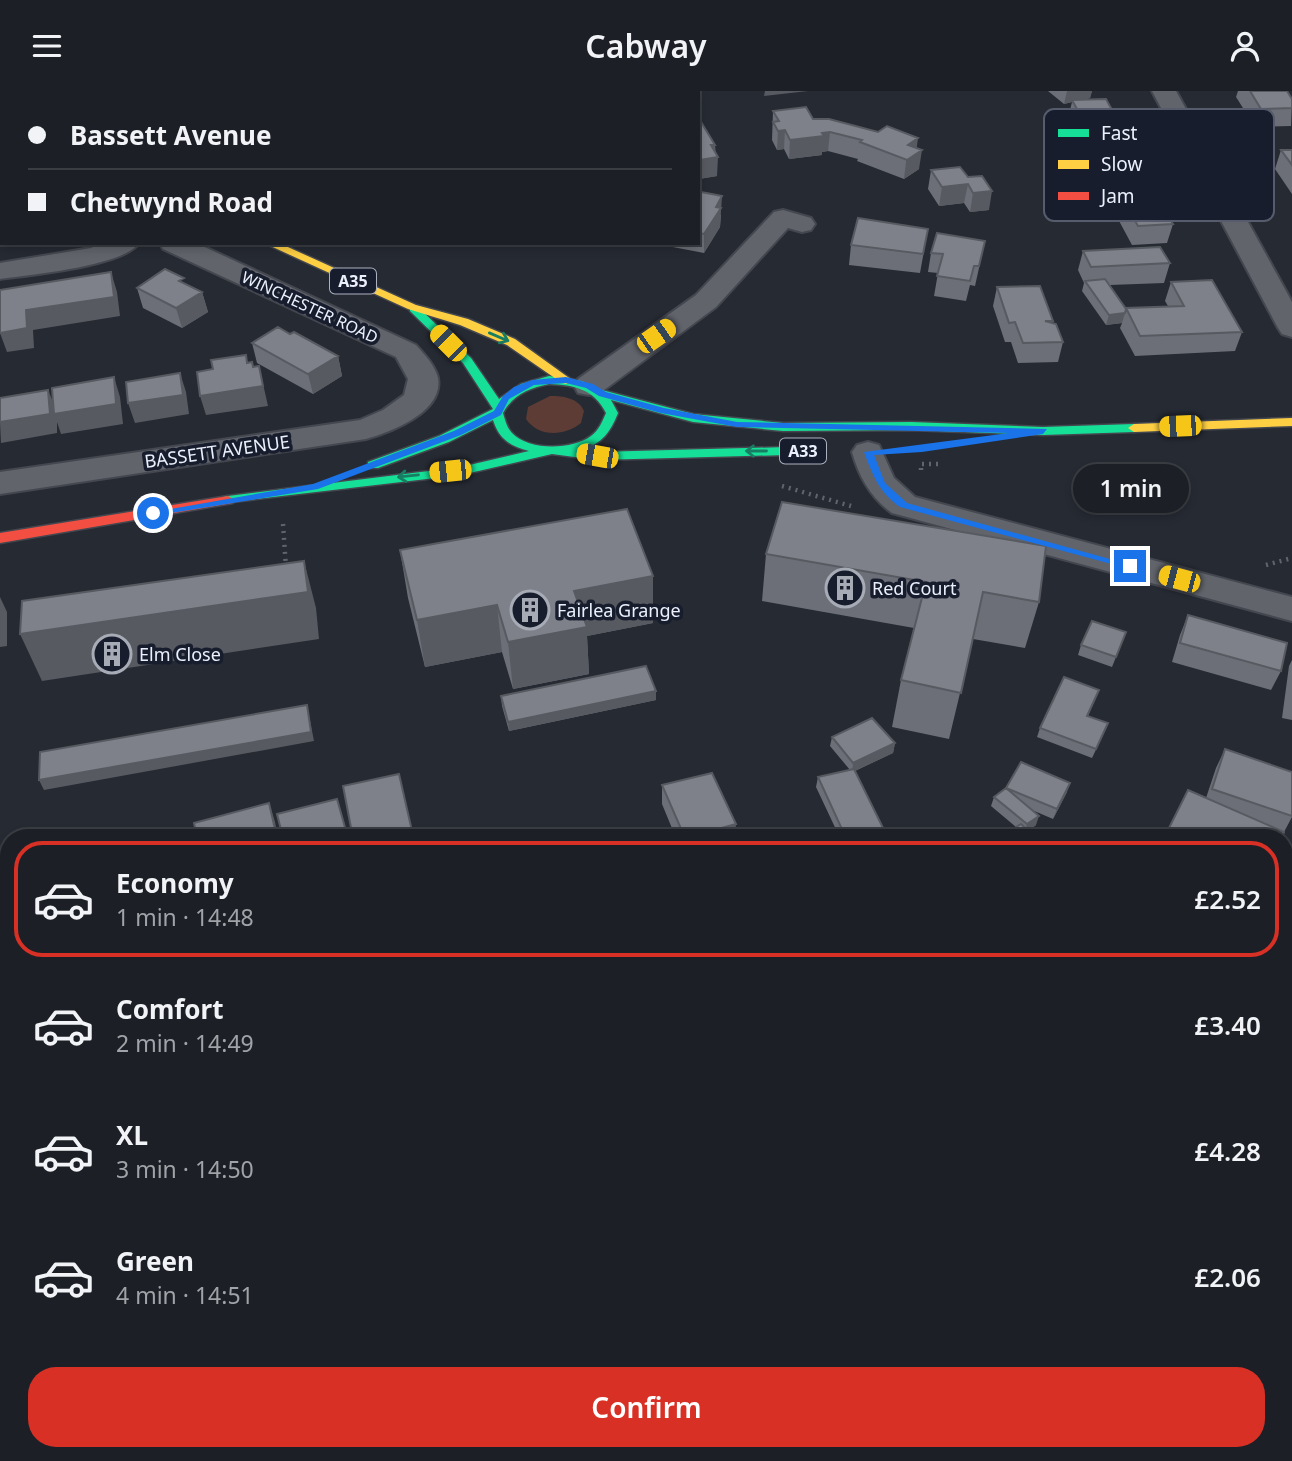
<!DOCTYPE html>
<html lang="en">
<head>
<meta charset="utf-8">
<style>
  :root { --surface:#1c2026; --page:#25282e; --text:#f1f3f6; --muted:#a0a3a7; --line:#3a3e43; --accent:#d93025 }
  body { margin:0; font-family:"Noto Sans",sans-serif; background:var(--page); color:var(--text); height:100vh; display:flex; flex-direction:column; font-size:26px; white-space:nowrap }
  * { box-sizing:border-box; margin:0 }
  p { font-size:23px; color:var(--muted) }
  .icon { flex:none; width:38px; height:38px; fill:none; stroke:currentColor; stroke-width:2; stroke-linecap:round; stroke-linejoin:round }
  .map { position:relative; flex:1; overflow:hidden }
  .drawer { position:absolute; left:0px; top:738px; width:1293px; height:632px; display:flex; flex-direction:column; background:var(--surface); border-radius:28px 28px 0 0; box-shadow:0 4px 10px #0003,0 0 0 2px var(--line) }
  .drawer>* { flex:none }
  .guide { position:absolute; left:0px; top:0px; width:700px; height:154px; box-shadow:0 4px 10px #0003,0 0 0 2px var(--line); display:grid; align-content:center; height:154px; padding:0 28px; background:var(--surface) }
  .end { position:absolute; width:32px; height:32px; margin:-16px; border:9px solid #1a73e8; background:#fff; box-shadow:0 0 0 4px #fff }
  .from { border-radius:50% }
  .bubble { position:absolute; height:49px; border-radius:24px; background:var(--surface); box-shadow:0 4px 10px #0003,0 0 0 2px var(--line); font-size:23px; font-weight:600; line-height:49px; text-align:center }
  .car { position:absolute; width:21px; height:42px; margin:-21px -10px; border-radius:9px; box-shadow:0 0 5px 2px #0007; background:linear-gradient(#f5c518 24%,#345 0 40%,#f5c518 0 76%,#345 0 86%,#f5c518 0) }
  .guide b { display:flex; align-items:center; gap:24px; height:66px; font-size:26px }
  .guide b+b { border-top:2px solid var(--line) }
  .guide i { width:18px; height:18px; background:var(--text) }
  ul { padding:12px 0 0; list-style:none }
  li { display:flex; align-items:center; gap:21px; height:116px; margin:0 14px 10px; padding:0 14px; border:4px solid transparent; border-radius:28px }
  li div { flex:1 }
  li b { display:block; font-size:26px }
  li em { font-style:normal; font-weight:600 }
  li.selected { border-color:var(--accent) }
  li>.icon { width:63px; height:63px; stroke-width:1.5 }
  .button { display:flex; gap:14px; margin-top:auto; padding:14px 28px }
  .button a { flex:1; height:80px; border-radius:28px; background:var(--accent); color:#fff; font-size:28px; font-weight:600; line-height:80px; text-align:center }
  header { display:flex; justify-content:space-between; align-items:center; height:91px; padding:0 28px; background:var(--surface); font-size:32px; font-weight:600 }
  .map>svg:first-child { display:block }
  .green { fill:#5c3c35 }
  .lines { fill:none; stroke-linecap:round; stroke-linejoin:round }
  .street-casing { stroke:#44474f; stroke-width:4 }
  .fast-casing { stroke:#44474f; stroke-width:3 }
  .slow-casing { stroke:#44474f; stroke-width:3 }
  .jam-casing { stroke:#44474f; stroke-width:3 }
  .path { stroke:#62646b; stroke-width:4.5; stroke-dasharray:2 5; stroke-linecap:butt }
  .street { fill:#61646b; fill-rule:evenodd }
  .fast { fill:#16e098; fill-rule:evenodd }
  .slow { fill:#ffcf43; fill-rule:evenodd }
  .jam { fill:#f24e42; fill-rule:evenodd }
  .wall { fill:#6c6f77 }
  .shaded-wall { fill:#585a61 }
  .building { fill:#7e818a; stroke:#585a61; stroke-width:2 }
  .oneway { stroke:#177e63 }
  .route { fill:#1a73e8 }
  .labels { text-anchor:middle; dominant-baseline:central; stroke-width:7; stroke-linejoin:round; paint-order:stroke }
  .shield { fill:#181d2e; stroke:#acb1be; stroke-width:2 }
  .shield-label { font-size:16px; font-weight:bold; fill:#ebf0fc }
  .far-street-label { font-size:16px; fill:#ebf0fc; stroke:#181d2e }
  .street-label { font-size:18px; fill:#ebf0fc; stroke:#181d2e }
  .poi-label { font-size:18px; fill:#ebf0fc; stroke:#181d2e; text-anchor:start }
  .key { fill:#181d2e; stroke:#575c6c; stroke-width:2 }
  .key-label { font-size:19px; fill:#ebf0fc }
</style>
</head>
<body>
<header><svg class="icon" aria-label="menu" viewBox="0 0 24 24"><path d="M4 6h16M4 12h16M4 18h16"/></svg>Cabway<svg class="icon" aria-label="person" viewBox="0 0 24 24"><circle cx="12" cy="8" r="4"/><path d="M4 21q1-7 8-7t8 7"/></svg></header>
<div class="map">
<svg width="1292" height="1370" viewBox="0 0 1292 1370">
  <rect width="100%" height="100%" fill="#262a33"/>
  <path class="green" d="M550 305C564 305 578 307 584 320L581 332C565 345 539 347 526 328L528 316Z"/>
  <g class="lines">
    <defs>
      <path id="street" d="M124 0H149L150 2H125Z
        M1152 0H1176L1292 211V246L1282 243 1278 237Z
        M0 40H2L0 55Z
        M0 71H2V87H0Z
        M783 119 811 127 815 133 811 139 802 141 788 137 716 216 600 302 589 304 578 302 574 295 578 288 696 204 774 121Z
        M102 152H139C124 175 29 184 0 188V172L91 157Z
        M160 152H196L416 254C424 263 435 274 438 287 444 321 391 341 366 348L0 403V381L360 329 383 319 404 304 408 288 396 266 163 158Z
        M868 351 879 354 894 387 915 406 1292 506V530L892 422C871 407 859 386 852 361L857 354Z
        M9 920V959L0 960V922Z
        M1292 1017V1061L1284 1064V1020Z
        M1284 1101 1292 1104V1151L1284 1148Z
        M639 1362H693L690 1370H635Z"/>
      <path id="fast" d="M0 27H2V34H0Z
        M414 214 418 216 471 267 499 308 521 293 549 285 582 290 602 299 693 323 783 332 911 331 1043 336 1134 333 1140 337 1134 341 1043 344 911 339 783 340 693 331 611 309 618 322C611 340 602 353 583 358L597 361 787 356 793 360 787 364 597 369 552 363 461 384 223 412V406L228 405 461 376 529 360C510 355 499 348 493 329L449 351 378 377H368V371L439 345 493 318 463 272 410 220V216ZM549 293C574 294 594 298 606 322 602 331 599 339 591 345 572 359 529 360 512 342 507 337 505 329 503 322 513 304 529 297 549 293Z"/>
      <path id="slow" d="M264 152H279L416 214 468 228 515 248 572 289 566 293 562 292 507 254 460 234 408 218Z
        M1292 327V335L1134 341 1128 337 1134 333Z"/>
      <path id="jam" d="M228 405 235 409 233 412 0 452V442Z"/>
    </defs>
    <use href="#street" class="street-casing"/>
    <use href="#fast" class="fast-casing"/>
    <use href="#slow" class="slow-casing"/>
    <use href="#jam" class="jam-casing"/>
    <path class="path" d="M921 379V373H938
      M782 395 851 415
      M283 433 286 477
      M1266 474 1292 467"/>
    <use href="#street" class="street"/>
    <use href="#fast" class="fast"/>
    <use href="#slow" class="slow"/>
    <use href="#jam" class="jam"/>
  </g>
  <path class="wall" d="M190 0H325V2H190Z
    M511 0H540L538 2H511Z
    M1048 0H1092L1090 7 1086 8 1117 28 1112 46 1078 47 1068 27 1072 11 1064 13Z
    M1238 0H1287L1292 8 1291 35 1255 36 1236 6Z
    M773 20 813 28 917 57 919 78 904 88 857 70 858 68 828 60 822 61V64L789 68 784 58 777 59 772 49Z
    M698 31 715 54 717 85 699 88 698 85Z
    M1094 51 1150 90 1145 108 1173 133 1167 152 1132 154 1118 128 1122 110 1111 111 1090 70Z
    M1281 59H1292V103L1275 78Z
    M960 76 989 119 970 121 964 112 939 115 928 98 931 79Z
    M698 105 721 124 720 136 704 162 657 153 698 152Z
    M928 138 920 182 849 174 851 154Z
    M985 150 975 195 970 194 966 210 934 205 938 182 928 181 931 162Z
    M1083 160 1170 172 1164 192 1110 194 1126 218 1168 215 1165 210 1171 191 1242 241 1235 260 1135 265 1120 237 1122 232 1106 234 1082 200 1084 192 1078 179Z
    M185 193 202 201 208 221 182 237 143 217 137 197Z
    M997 196 1053 230 1052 232 1063 251 1058 271 1018 272 1011 251H1005L993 215Z
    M290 243 338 265 342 285 313 303 257 272 252 252Z
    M400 459 653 485V532L587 545 589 583 513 598 502 561 425 576 408 507Z
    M766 463 1039 511 1025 557 973 548 949 648 892 636 901 589 914 537 762 510Z
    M1188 524 1281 580 1271 599 1172 571 1180 544Z
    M1126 541 1112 576 1078 564 1081 554Z
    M1292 569V629L1282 627 1289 575Z
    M1099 599 1088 625 1104 642 1092 667 1037 646 1040 637Z
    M501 605 656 609 509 640 502 615Z
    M832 646 895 652 893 662 855 680 888 747H840L816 696 818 686 850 679 830 655Z
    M1225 658 1292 681V726L1284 741 1282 747H1164L1188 699 1206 707 1216 677Z
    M662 694 735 747H676L662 713Z
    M1006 697 1067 701 1053 728 1032 719 1036 734 1028 740 1016 736 991 715 994 706Z
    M1292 1249V1367L1284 1358V1255Z
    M494 1362H534L530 1370H512Z
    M936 1362H985L974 1370H942Z"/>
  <path class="shaded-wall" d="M297 0H325V2H294Z
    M528 0H540L538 2H528Z
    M765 0H808L764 5Z
    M1067 0H1092L1090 7 1074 11 1072 9V11L1064 13Z
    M785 39 784 58 777 59 778 40Z
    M830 41 828 60 822 61V64L789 68 790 49Z
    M918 47 916 63 922 59 919 78 904 88 908 54Z
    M711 54H715L714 67 718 66 717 85 699 88 700 69Z
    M968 93 964 112 939 115 942 96Z
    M992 100 989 119 970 121 973 102Z
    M722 105 720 136 704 162V143L716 116Z
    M2 128V150L0 151V129Z
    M111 181 117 201 120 225 33 239 34 257 7 261 0 242 26 219Z
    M202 201 208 221 182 237 176 217Z
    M1125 222 1122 232 1106 234 1109 224Z
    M338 265 342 285 313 303 308 283Z
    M252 271 257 291 259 275 268 315 206 324 200 305 253 276Z
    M180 282 186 301 189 323 135 332 128 312Z
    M114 286 120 306 123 333 61 343 57 331V342L1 352 0 331 48 299 56 318Z
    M304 470 316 517 319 548 42 590 20 543Z
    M653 485V532L587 545 589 583 513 598 508 551 574 500Z
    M0 506 7 521V555L0 556Z
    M497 514 502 561 425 576 417 529Z
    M656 600V609L509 640 508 631Z
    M307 614 314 650 44 699 39 689Z
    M895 652 893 662 852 681 853 672Z
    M1070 692 1067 701 1053 728 1057 718Z
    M269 712 275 731 278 747H277Z
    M1039 725 1036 734 1024 743 1027 733Z
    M736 733 735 747H685Z
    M412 740 414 747H378Z
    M9 825V843L0 829V827Z
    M0 1030 7 1040 9 1064V1102L0 1105Z
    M1292 1216V1218L1284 1225V1221Z
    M527 1362H534L530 1370H526L525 1366Z
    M978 1362H985L974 1370H966Z"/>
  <path class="building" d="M202 0H297L294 2H207Z
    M1250 0H1287L1292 8V17L1261 18Z
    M1106 8 1117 28 1083 29 1072 9Z
    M806 16 813 28H829L878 41 887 35 918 47 908 54 922 59 907 69 860 51 862 49 830 41 822 42 824 45 790 49 785 39 778 40 773 31 779 30 773 20Z
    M698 31H701L715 54H711L718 66 700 69 698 66Z
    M1281 59H1292V74Z
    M960 76 968 86 982 85 992 100 973 102 968 93 942 96 931 79Z
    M701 101 722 105 716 116 721 117 704 143 698 142V105Z
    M2 106V128L0 129V107Z
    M1157 107 1173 133 1138 135 1123 109Z
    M858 127 928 138 923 163 851 154Z
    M937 142 985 150 979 175H974L970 190 937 185 943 163 931 162Z
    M1160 156 1170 172 1091 176 1083 160Z
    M165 178 184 187 179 190 202 201 176 217 137 197Z
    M111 181 114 206 26 219 27 237 0 242V199Z
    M1105 188 1126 218 1125 222 1109 224 1085 190Z
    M1212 189 1242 241 1140 245 1126 217 1184 215 1171 191Z
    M1040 195 1053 230H1045L1056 233 1063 251 1023 252 1015 231 1009 232 997 196Z
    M278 236 290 243 294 241 338 265 308 283 252 252Z
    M246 264 247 272 252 271 253 276 259 275 263 295 200 305 197 281 213 278 211 269Z
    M180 282 183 304 128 312 126 291Z
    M114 286 116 313 54 323 52 297Z
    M48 299 50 323 0 331V307Z
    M782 411 1046 455 1039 511 983 501 961 602 901 589 926 491 766 463Z
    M627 418 653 485 574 500 587 536 508 551 497 514 417 529 400 459Z
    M304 470 308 501 20 543 22 510Z
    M1188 524 1287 552 1281 580 1180 552Z
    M1092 530 1126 541 1116 566 1081 554Z
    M646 575 656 600 508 631 501 605Z
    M1064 586 1099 599 1087 625 1108 632 1096 658 1040 637Z
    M307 614 311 641 39 689 40 661Z
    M872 627 895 652 853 672 832 646Z
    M1225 658 1292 681V725L1212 698Z
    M1021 671 1070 692 1057 718 1006 697Z
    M854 678 888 747H846L818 686Z
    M712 682 736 733 685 747 662 694Z
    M399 683 412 740 378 747H353L343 695Z
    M1006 697 1039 725 1027 733 994 706Z
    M1188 699 1284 741 1282 747H1186L1168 739Z
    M337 708 348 747H283L277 723Z
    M269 712 277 747H197L194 732Z
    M1021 733 1036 747H999Z
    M9 764V825L0 827V766Z
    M1284 1196 1292 1205V1216L1284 1221Z
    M1292 1249V1339L1284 1330V1255Z
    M515 1362H527L525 1366Z
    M814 1362H824L830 1370H802Z
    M950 1362H978L966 1370H956Z"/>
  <defs><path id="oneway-shaft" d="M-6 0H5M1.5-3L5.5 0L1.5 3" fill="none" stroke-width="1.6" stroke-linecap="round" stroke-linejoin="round" transform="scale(1.75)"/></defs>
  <g class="oneway">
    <use href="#oneway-shaft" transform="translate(499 246) rotate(23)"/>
    <use href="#oneway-shaft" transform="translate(756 360) rotate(180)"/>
    <use href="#oneway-shaft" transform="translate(408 385) rotate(174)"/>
  </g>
  <path class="route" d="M566 286 593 293 606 301 664 317 737 331 1047 338 1043 343 922 361 874 364 885 392 907 412 1135 475 1130 478 900 416C879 401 873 385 864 361L1009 342 737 336 661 322 599 305 586 297 566 292 534 294 509 308 501 324 461 344 318 398 153 425 148 422 313 393 454 340 494 320 503 305 514 296 532 289Z"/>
  <defs>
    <symbol id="building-ring" viewBox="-11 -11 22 22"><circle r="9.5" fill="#181d2e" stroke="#a6abb6" stroke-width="1.5"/><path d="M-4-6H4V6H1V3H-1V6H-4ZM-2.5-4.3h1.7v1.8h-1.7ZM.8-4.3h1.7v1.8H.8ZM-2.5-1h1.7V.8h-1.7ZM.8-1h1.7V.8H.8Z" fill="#a6abb6"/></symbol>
  </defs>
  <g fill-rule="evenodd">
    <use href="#building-ring" x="823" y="475" width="44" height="44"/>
    <use href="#building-ring" x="508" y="497" width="44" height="44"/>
    <use href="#building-ring" x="90" y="541" width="44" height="44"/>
  </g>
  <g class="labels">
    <g class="shield">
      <rect x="330" y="177.5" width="46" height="25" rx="5"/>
      <rect x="780" y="347.5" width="46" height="25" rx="5"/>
    </g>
    <g class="shield-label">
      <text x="353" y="190">A35</text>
      <text x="803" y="360">A33</text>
    </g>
    <g class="far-street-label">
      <text transform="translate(310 216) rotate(25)">WINCHESTER ROAD</text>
    </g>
    <g class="street-label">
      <text transform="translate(217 360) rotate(-8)">BASSETT AVENUE</text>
    </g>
    <g class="poi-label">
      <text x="872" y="497">Red Court</text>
      <text x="557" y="519">Fairlea Grange</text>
      <text x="139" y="563">Elm Close</text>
    </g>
  </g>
  <rect x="1044" y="18" width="230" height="112" rx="10" class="key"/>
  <rect x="1058" y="38" width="31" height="8" fill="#16e098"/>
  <rect x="1058" y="69" width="31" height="9" fill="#ffcf43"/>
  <rect x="1058" y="101" width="31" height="8" fill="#f24e42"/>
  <g class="key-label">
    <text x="1101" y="49">Fast</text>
    <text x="1101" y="80">Slow</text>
    <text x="1101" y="112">Jam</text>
  </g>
</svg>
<i class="end from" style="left:153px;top:422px"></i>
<i class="end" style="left:1130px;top:475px"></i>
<div class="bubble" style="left:1073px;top:373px;width:116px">1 min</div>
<i class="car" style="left:656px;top:245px;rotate:55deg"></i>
<i class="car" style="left:448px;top:252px;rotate:315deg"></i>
<i class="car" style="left:1180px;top:335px;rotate:268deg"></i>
<i class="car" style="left:597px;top:365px;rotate:280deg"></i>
<i class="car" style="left:450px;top:380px;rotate:264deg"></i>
<i class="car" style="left:1179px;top:488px;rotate:285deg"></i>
<div class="guide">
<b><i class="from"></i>Bassett Avenue</b>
<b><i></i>Chetwynd Road</b>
</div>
<section class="drawer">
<ul>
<li class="selected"><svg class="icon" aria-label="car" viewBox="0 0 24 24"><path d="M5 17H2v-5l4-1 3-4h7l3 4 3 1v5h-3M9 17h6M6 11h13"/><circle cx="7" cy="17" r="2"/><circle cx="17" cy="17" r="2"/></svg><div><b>Economy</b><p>1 min · 14:48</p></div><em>£2.52</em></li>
<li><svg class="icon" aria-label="car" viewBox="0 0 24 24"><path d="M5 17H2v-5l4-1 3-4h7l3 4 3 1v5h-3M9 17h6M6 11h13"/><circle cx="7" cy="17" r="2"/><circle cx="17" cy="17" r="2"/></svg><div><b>Comfort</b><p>2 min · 14:49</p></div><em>£3.40</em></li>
<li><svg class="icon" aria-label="car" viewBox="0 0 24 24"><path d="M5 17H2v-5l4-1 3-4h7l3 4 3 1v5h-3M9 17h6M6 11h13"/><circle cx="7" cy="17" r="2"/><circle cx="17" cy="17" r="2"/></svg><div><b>XL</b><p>3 min · 14:50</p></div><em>£4.28</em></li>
<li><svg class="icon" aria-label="car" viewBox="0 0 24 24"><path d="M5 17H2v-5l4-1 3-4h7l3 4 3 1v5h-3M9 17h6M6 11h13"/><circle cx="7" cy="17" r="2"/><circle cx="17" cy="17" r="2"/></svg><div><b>Green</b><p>4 min · 14:51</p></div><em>£2.06</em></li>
</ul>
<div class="button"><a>Confirm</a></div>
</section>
</div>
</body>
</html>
